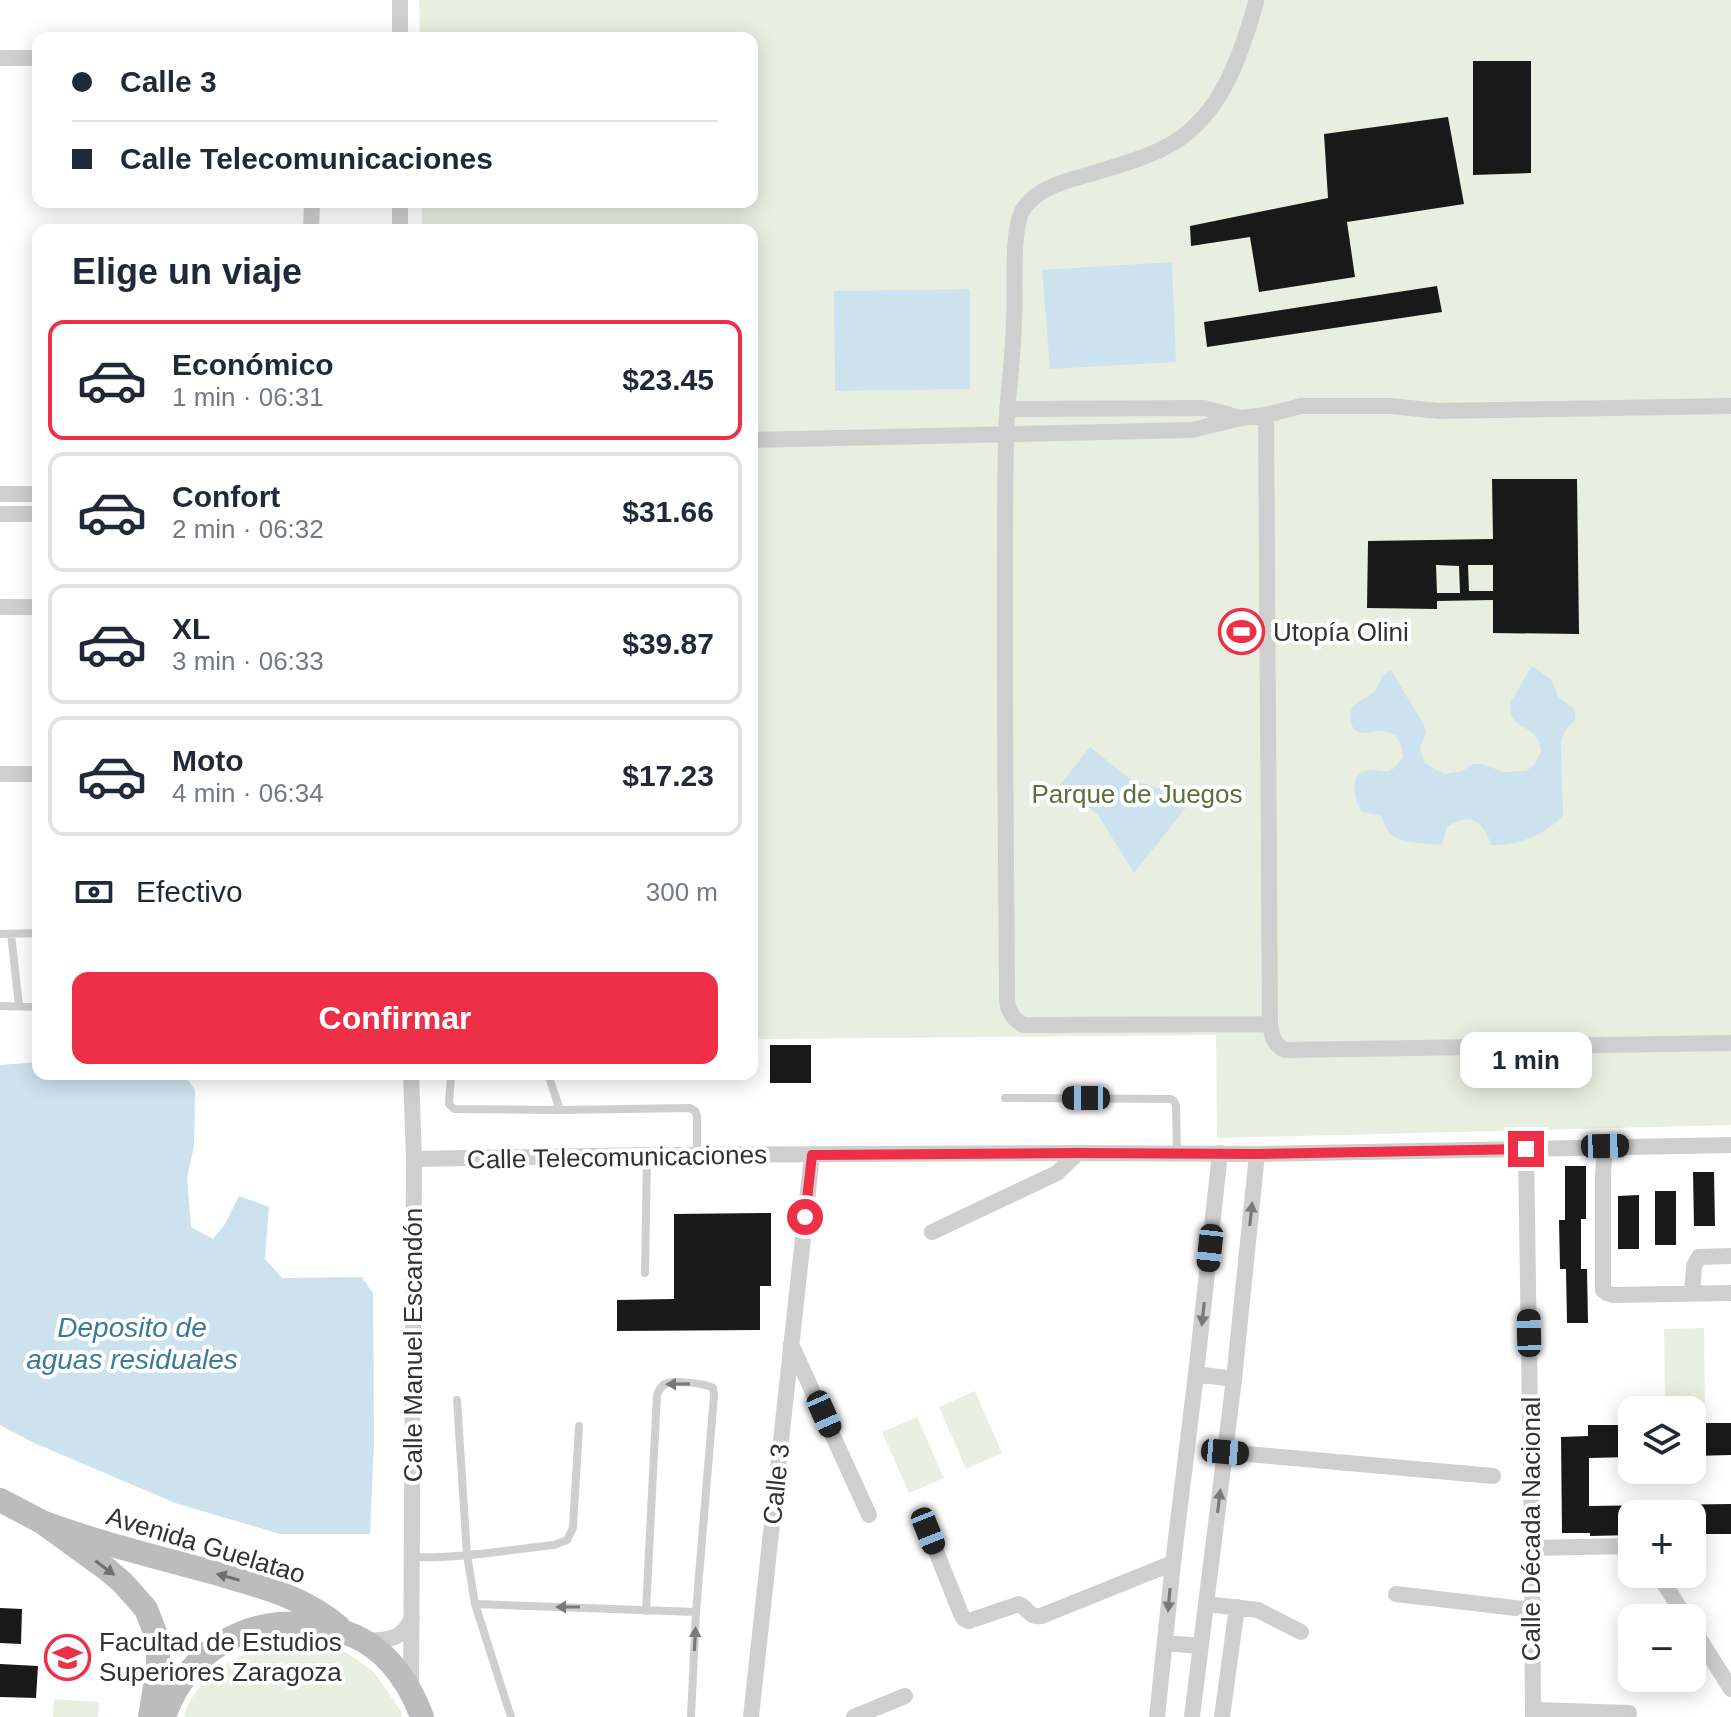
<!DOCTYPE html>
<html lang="es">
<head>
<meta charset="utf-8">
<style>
  :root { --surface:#fff; --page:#f6f6f7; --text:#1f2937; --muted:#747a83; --line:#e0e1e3; --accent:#ed3048 }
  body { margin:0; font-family:Arial,sans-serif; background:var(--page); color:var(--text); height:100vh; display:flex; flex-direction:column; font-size:30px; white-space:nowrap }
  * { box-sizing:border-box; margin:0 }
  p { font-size:26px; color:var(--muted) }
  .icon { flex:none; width:44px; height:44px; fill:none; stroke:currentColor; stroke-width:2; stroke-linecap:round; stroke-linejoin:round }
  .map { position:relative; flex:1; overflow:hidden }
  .drawer { position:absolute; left:32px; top:224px; width:726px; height:856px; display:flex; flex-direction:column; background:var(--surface); border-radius:16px; box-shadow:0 4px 20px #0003 }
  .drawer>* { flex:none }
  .guide { position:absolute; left:32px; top:32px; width:726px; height:176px; border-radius:16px; box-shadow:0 4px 20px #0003; display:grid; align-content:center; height:176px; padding:0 40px; background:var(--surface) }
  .fabs { position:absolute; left:1618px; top:1396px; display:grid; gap:16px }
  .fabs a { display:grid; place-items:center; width:88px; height:88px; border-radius:16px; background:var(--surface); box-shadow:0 4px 20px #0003; font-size:40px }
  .end { position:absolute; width:36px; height:36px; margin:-18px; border:10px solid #ed3048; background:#fff; box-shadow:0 0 0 4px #fff }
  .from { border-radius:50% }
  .bubble { position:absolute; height:56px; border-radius:16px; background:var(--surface); box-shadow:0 4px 20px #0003; font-size:26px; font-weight:700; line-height:56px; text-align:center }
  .car { position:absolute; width:24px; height:48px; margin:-24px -12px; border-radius:10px; box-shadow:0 0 6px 2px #0007; background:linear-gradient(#222 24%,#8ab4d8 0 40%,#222 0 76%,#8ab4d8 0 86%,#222 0) }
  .guide b { display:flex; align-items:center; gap:28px; height:76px; font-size:30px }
  .guide b+b { border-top:2px solid var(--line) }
  .guide i { width:20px; height:20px; background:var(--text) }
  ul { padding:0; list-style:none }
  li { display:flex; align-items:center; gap:24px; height:120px; margin:0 16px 12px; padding:0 24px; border:4px solid var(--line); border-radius:16px }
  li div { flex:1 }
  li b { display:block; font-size:30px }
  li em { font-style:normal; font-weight:700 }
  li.selected { border-color:var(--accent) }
  li>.icon { width:72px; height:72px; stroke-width:1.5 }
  h2 { padding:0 40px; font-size:36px; line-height:96px }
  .pay { display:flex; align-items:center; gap:20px; height:88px; padding:0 40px; font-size:30px }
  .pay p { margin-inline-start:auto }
  .cta { display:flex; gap:16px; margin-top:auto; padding:16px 40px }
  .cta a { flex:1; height:92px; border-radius:16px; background:var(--accent); color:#fff; font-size:32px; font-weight:700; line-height:92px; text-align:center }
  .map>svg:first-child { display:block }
  .green { fill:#e9efe0 }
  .water { fill:#cce3ef }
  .building { fill:#191919; fill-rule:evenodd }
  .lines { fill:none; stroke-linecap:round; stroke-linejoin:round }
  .lane { stroke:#cfcfcf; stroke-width:8 }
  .street { stroke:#cfcfcf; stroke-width:16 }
  .secondary { stroke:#bcbcbc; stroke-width:24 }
  .oneway { fill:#797979 }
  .oneway2 { fill:#707070 }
  .route { stroke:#ed3048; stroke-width:10 }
  .labels { text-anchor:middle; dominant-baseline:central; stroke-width:8; stroke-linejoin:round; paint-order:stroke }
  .poi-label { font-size:26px; fill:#323232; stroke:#fff; text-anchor:start }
  .park-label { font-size:26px; fill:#58713c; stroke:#fff }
  .street-label { font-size:26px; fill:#323232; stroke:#fff }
  .water-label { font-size:28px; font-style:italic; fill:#3b7a99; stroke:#fff }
</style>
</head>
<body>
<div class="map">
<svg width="1731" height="1717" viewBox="0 0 1731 1717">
  <rect width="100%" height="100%" fill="#fff"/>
  <path class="green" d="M419 0H1731V1125L1217 1138 1216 1035 752 1039V230H422V202H752V38H420Z
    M1704 1328 1705 1403 1665 1404 1664 1329Z
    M975 1391 1002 1453 966 1469 939 1407Z
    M917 1417 944 1478 909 1493 882 1432Z
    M301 1640 347 1653 374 1672 401 1711 402 1717H184L189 1702 209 1674 254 1649Z
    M54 1699 99 1702 98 1717H53Z"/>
  <path class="water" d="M1172 262 1176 362 1050 369 1042 270Z
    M970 289V389L835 391 834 291Z
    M1532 666 1551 679 1559 698 1573 708 1575 712V720L1565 731 1561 741 1563 815C1547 835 1516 846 1491 845 1483 820 1470 812 1447 827L1442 845C1430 844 1397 843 1390 834 1386 830 1384 822 1381 816L1362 812C1353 798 1348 773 1369 770 1376 769 1383 772 1389 771 1395 769 1399 762 1403 757L1401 744 1396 736C1392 734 1388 732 1384 731 1376 730 1367 735 1358 732 1354 730 1352 727 1351 722 1346 699 1370 700 1376 689 1382 679 1379 677 1391 670L1424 725 1426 732 1420 749 1425 763 1444 774 1462 771 1472 764H1482L1504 772 1526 771 1534 765 1541 752C1538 720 1508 734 1510 703Z
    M1090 747 1129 778 1192 800 1134 873 1098 815 1060 785Z
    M38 1062V1074H184L195 1090 194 1146 187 1178 191 1227 213 1239 225 1224 239 1196 269 1207 265 1259 282 1278 362 1277 373 1293 374 1441 370 1534H280L175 1503 32 1442 0 1425V1065Z"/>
  <path class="building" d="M1473 61H1531V173L1473 175Z
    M1448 117 1464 204 1347 222 1355 277 1259 292 1250 237 1191 246 1190 226 1328 198 1324 134Z
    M1437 286 1442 312 1207 347 1204 322Z
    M1492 479H1577L1579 634 1493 633V600L1437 601V609L1367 608 1368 541 1493 539ZM1436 565 1459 566 1460 593H1437ZM1468 565H1493V591H1469Z
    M770 1045H811V1083H770Z
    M1565 1166H1586V1219H1581V1269H1587L1588 1323H1567L1566 1269H1560L1559 1220H1565Z
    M1693 1172H1714L1715 1226H1694Z
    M1655 1191H1676V1245H1655Z
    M1639 1195V1249H1618V1196Z
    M771 1213V1286H760V1330L617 1331V1300L674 1299V1214Z
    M1692 1423H1731V1455L1692 1456Z
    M1588 1425H1632V1457L1589 1458V1506L1731 1504V1534H1692V1514H1632V1535L1590 1536V1533H1562L1561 1437 1588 1436Z
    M0 1608 22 1609 21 1644 0 1643Z
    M0 1664 38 1666 36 1698 0 1697Z"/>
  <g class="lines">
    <path class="lane" d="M0 934 38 933
      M11 934 19 1006
      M0 1006 38 1007
      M451 1074 449 1104 454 1109 560 1110 690 1108 695 1111 697 1116V1154
      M548 1074 560 1110
      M1005 1098 1171 1099 1174 1101 1176 1105 1177 1153
      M645 1273 647 1155
      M457 1400 467 1555 475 1604 511 1717
      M412 1557C459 1559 507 1550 554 1545L567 1540 573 1528 579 1426
      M475 1604 696 1612
      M646 1611 657 1395C659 1390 660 1387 665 1384 673 1380 705 1383 713 1388L714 1395 696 1612 691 1717"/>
    <path class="street" d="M400 0V38
      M1256 2C1240 59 1219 122 1162 149 1138 161 1112 167 1087 175 1065 181 1038 188 1024 208 1010 229 1016 294 1014 321 1013 360 1007 398 1006 436 1003 624 1006 812 1007 1000 1008 1012 1013 1019 1023 1025L1270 1024
      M0 58H38
      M400 202V230
      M311 230 312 202
      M1007 409 1204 408 1240 418
      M1266 415 1270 1024C1272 1037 1274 1046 1286 1050L1731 1043
      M752 440 1192 430 1241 418 1266 415 1301 406H1391L1439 411 1731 406
      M0 494H38
      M0 514H38
      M0 607H38
      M0 774H38
      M411 1074 414 1159 411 1688
      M1605 1146 1603 1174V1290L1607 1293 1613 1295 1731 1293
      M1526 1149 1532 1548 1533 1717
      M414 1159 647 1155 1078 1153 1257 1154 1731 1145
      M932 1232 1057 1173 1078 1153
      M1692 1293 1694 1266 1699 1257 1731 1256
      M791 1344 869 1515
      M1196 1374 1234 1379
      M1225 1452 1493 1476
      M928 1531 961 1614 964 1619 969 1621 1019 1604C1028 1608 1029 1618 1041 1616L1173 1563
      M1532 1548 1632 1546
      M1658 1574 1686 1618
      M1396 1594 1532 1610
      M1206 1604 1258 1610 1301 1632
      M1692 1627 1731 1689
      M365 1641C388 1640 401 1641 412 1618
      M1165 1643 1201 1646
      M1533 1710 1629 1713
      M751 1717 812 1155
      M854 1717 905 1696
      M1157 1717 1173 1563 1196 1374 1220 1153
      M1192 1717 1234 1379 1257 1154
      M1222 1717 1237 1607"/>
    <path class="secondary" d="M0 1500 42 1522 108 1570 123 1583 146 1609 156 1635 158 1652V1668L150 1717
      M42 1522C98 1543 157 1557 215 1573 259 1586 303 1596 339 1627
      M164 1717C186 1652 249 1613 317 1626 333 1628 350 1633 364 1641 392 1657 411 1687 422 1717"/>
  </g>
  <defs><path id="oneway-solid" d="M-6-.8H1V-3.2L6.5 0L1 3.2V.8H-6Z" transform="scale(2)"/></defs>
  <g class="oneway">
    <use href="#oneway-solid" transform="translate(1251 1214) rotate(-84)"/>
    <use href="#oneway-solid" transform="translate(1203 1314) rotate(96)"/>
    <use href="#oneway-solid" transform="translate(678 1384) rotate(179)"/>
    <use href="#oneway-solid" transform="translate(1219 1501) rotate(-83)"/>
    <use href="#oneway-solid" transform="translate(1169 1600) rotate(95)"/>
    <use href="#oneway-solid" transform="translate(568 1607) rotate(-180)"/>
    <use href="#oneway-solid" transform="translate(695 1639) rotate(-87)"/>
  </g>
  <g class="oneway2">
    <use href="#oneway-solid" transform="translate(105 1568) rotate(37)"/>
    <use href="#oneway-solid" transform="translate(228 1577) rotate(-164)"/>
  </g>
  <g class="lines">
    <path class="route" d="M805 1217 812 1155 1078 1153 1257 1154 1526 1149"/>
  </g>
  <defs>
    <symbol id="stadium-ring" viewBox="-11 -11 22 22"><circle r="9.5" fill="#fff" stroke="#ed3048" stroke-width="1.5"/><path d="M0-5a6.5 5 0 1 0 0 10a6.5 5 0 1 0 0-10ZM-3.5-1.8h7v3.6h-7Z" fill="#ed3048"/></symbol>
    <symbol id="university-ring" viewBox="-11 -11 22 22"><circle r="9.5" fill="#fff" stroke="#ed3048" stroke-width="1.5"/><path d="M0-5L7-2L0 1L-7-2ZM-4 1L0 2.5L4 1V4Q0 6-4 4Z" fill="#ed3048"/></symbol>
  </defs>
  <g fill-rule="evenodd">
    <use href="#stadium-ring" x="1216" y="606" width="51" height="51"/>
    <use href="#university-ring" x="42" y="1632" width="51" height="51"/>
  </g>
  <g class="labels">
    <g class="poi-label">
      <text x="1273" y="632">Utopía Olini</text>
      <text x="99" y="1642">Facultad de Estudios<tspan x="99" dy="30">Superiores Zaragoza</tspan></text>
    </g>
    <g class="park-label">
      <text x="1137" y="794">Parque de Juegos</text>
    </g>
    <g class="street-label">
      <text transform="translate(617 1157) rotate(-1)">Calle Telecomunicaciones</text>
      <text transform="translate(413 1345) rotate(-90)">Calle Manuel Escandón</text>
      <text transform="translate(776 1484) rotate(-84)">Calle 3</text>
      <text transform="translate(1531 1529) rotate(-90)">Calle Década Nacional</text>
      <text transform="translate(206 1545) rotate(17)">Avenida Guelatao</text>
    </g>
    <g class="water-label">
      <text x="132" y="1327">Deposito de<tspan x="132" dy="32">aguas residuales</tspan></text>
    </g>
  </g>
</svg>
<div class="fabs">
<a><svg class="icon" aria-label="layers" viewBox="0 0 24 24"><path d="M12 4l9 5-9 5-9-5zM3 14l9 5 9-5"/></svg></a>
<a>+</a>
<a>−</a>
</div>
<i class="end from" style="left:805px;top:1217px"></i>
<i class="end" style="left:1526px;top:1149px"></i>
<div class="bubble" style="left:1460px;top:1032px;width:132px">1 min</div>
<i class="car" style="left:1086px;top:1098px;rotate:270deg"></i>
<i class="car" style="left:1605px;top:1146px;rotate:89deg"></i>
<i class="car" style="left:1210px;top:1248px;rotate:186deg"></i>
<i class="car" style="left:1529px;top:1333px;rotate:359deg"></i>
<i class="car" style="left:824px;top:1414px;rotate:156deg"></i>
<i class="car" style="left:1225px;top:1452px;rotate:95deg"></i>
<i class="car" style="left:928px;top:1531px;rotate:158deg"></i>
<div class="guide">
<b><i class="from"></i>Calle 3</b>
<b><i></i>Calle Telecomunicaciones</b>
</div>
<section class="drawer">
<h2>Elige un viaje</h2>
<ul>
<li class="selected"><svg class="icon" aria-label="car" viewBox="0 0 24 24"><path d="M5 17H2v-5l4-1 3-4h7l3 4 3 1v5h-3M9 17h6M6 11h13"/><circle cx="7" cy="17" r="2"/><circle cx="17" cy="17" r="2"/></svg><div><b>Económico</b><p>1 min · 06:31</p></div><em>$23.45</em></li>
<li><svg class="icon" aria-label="car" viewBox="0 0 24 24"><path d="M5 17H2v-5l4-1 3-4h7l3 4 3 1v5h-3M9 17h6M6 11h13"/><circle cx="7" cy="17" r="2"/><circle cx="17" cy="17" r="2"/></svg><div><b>Confort</b><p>2 min · 06:32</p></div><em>$31.66</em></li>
<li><svg class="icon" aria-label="car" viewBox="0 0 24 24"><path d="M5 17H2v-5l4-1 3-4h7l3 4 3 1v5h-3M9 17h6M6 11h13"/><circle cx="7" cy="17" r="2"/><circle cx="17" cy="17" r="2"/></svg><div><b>XL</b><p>3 min · 06:33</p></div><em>$39.87</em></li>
<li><svg class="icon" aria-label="car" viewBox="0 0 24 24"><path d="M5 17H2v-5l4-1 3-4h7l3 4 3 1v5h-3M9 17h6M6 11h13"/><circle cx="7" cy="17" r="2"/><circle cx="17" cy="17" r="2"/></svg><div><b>Moto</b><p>4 min · 06:34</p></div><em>$17.23</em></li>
</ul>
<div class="pay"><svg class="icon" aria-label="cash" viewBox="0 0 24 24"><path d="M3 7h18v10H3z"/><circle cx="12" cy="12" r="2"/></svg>Efectivo<p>300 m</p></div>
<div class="cta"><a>Confirmar</a></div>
</section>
</div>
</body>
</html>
